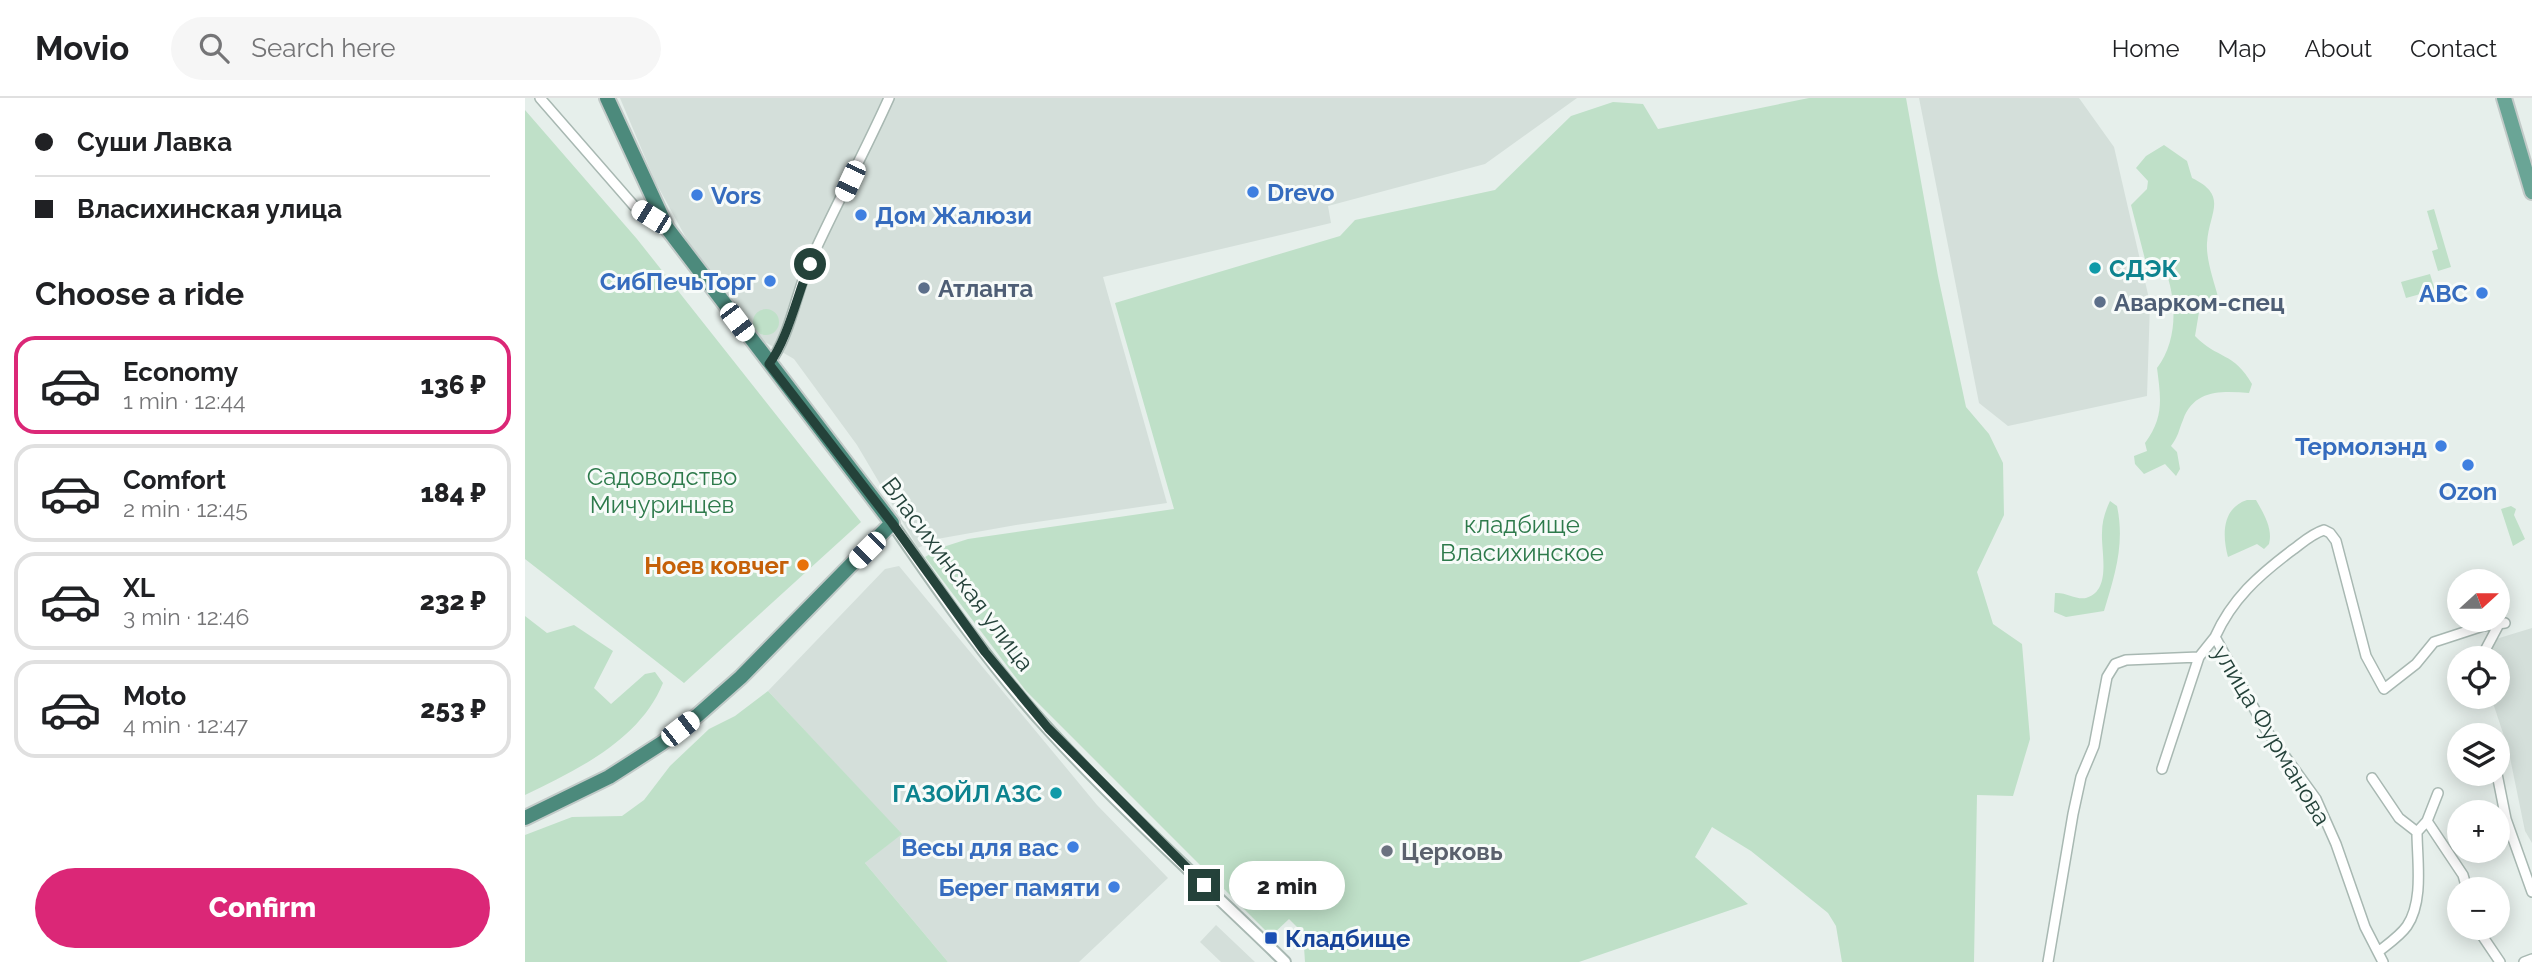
<!DOCTYPE html>
<html lang="en">
<head>
<meta charset="utf-8">
<style>
  :root { --surface:#fff; --page:#f6f6f6; --text:#202124; --muted:#757577; --line:#e0e0e0; --accent:#db2777 }
  body { margin:0; font-family:Raleway,sans-serif; background:var(--page); color:var(--text); height:100vh; display:flex; flex-direction:column; font-size:26px; white-space:nowrap }
  * { box-sizing:border-box; margin:0 }
  p { font-size:23px; color:var(--muted) }
  .icon { flex:none; width:38px; height:38px; fill:none; stroke:currentColor; stroke-width:2; stroke-linecap:round; stroke-linejoin:round }
  .map { position:relative; flex:1; overflow:hidden }
  .side { display:flex; flex-direction:column; background:var(--surface); width:525px }
  .side>* { flex:none }
  .hud { display:grid; align-content:center; height:154px; padding:0 35px; background:var(--surface) }
  .needle { width:46px; rotate:69deg }
  .tools { position:absolute; left:1922px; top:471px; display:grid; gap:14px }
  .tools a { display:grid; place-items:center; width:63px; height:63px; border-radius:50%; background:var(--surface); box-shadow:0 4px 18px #0003; font-size:35px }
  .end { position:absolute; width:32px; height:32px; margin:-16px; border:9px solid #24423a; background:#fff; box-shadow:0 0 0 4px #fff }
  .from { border-radius:50% }
  .bubble { position:absolute; height:49px; border-radius:24px; background:var(--surface); box-shadow:0 4px 18px #0003; font-size:23px; font-weight:800; line-height:49px; text-align:center }
  .car { position:absolute; width:21px; height:42px; margin:-21px -10px; border-radius:9px; box-shadow:0 0 5px 2px #0007; background:linear-gradient(#fff 24%,#345 0 40%,#fff 0 76%,#345 0 86%,#fff 0) }
  .hud b { display:flex; align-items:center; gap:24px; height:66px; font-size:26px }
  .hud b+b { border-top:2px solid var(--line) }
  .hud i { width:18px; height:18px; background:var(--text) }
  ul { padding:0; list-style:none }
  li { display:flex; align-items:center; gap:21px; height:98px; margin:0 14px 10px; padding:0 21px; border:4px solid var(--line); border-radius:21px }
  li div { flex:1 }
  li b { display:block; font-size:26px }
  li em { font-style:normal; font-weight:800 }
  li.selected { border-color:var(--accent) }
  li>.icon { width:63px; height:63px; stroke-width:1.5 }
  h2 { padding:0 35px; font-size:32px; line-height:84px }
  .action { display:flex; gap:14px; margin-top:auto; padding:14px 35px }
  .action a { flex:1; height:80px; border-radius:42px; background:var(--accent); color:#fff; font-size:28px; font-weight:800; line-height:80px; text-align:center }
  header { display:flex; align-items:center; gap:42px; box-sizing:border-box; height:98px; padding:0 35px; background:var(--surface); border-bottom:2px solid var(--line) }
  header strong { font-size:33px }
  nav { display:flex; gap:38px; margin-inline-start:auto; font-size:24px }
  .search { width:490px; height:63px; background:var(--page); display:flex; align-items:center; gap:18px; box-sizing:border-box; padding:0 24px; border-radius:38px; color:var(--muted); font-size:26px }
  main { display:flex; flex:1; min-height:0 }
  .map>svg:first-child { display:block }
  .built { fill:#d4dfda }
  .green { fill:#bfe0c8 }
  .lines { fill:none; stroke-linecap:round; stroke-linejoin:round }
  .minor-casing { stroke:#a8b8b2; stroke-width:12 }
  .tertiary-casing { stroke:#a8b8b2; stroke-width:14 }
  .primary-casing { stroke:#c2cac8; stroke-width:18 }
  .trunk-casing { stroke:#c2cac8; stroke-width:18 }
  .minor { stroke:#fff; stroke-width:9 }
  .tertiary { stroke:#fff; stroke-width:10 }
  .primary { stroke:#6aa596; stroke-width:14 }
  .trunk { stroke:#4c8a7c; stroke-width:14 }
  .route { stroke:#24423a; stroke-width:9 }
  .shop-dot { fill:#3f7fe0; stroke:#f7fbf9; stroke-width:2.5 }
  .culture-dot { fill:#0f9aa8; stroke:#f7fbf9; stroke-width:2.5 }
  .service-dot { fill:#5c6f8a; stroke:#f7fbf9; stroke-width:2.5 }
  .food-dot { fill:#e8710a; stroke:#f7fbf9; stroke-width:2.5 }
  .worship-dot { fill:#6b7280; stroke:#f7fbf9; stroke-width:2.5 }
  .transit-dot { fill:#1a4fb4; stroke:#f7fbf9; stroke-width:2.5 }
  .labels { text-anchor:middle; dominant-baseline:central; stroke-width:6; stroke-linejoin:round; paint-order:stroke }
  .shop-label { font-size:24px; font-weight:bold; fill:#366cbe; stroke:#f7fbf9; text-anchor:end }
  .culture-label { font-size:24px; font-weight:bold; fill:#0d838f; stroke:#f7fbf9; text-anchor:start }
  .service-label { font-size:24px; font-weight:bold; fill:#4e5e75; stroke:#f7fbf9; text-anchor:start }
  .park-label { font-size:24px; fill:#2d7a4b; stroke:#f7fbf9 }
  .food-label { font-size:24px; font-weight:bold; fill:#c56008; stroke:#f7fbf9; text-anchor:end }
  .street-label { font-size:24px; fill:#24423a; stroke:#f7fbf9 }
  .worship-label { font-size:24px; font-weight:bold; fill:#5b616d; stroke:#f7fbf9; text-anchor:start }
  .transit-label { font-size:24px; font-weight:bold; fill:#164399; stroke:#f7fbf9; text-anchor:start }
</style>
</head>
<body>
<header>
<strong>Movio</strong>
<div class="search"><svg class="icon" aria-label="search" viewBox="0 0 24 24"><circle cx="10" cy="10" r="6"/><path d="M15 15l6 6"/></svg>Search here</div>
<nav><a>Home</a><a>Map</a><a>About</a><a>Contact</a></nav>
</header>
<main>
<section class="side">
<div class="hud">
<b><i class="from"></i>Суши Лавка</b>
<b><i></i>Власихинская улица</b>
</div>
<h2>Choose a ride</h2>
<ul>
<li class="selected"><svg class="icon" aria-label="car" viewBox="0 0 24 24"><path d="M5 17H2v-5l4-1 3-4h7l3 4 3 1v5h-3M9 17h6M6 11h13"/><circle cx="7" cy="17" r="2"/><circle cx="17" cy="17" r="2"/></svg><div><b>Economy</b><p>1 min · 12:44</p></div><em>136 ₽</em></li>
<li><svg class="icon" aria-label="car" viewBox="0 0 24 24"><path d="M5 17H2v-5l4-1 3-4h7l3 4 3 1v5h-3M9 17h6M6 11h13"/><circle cx="7" cy="17" r="2"/><circle cx="17" cy="17" r="2"/></svg><div><b>Comfort</b><p>2 min · 12:45</p></div><em>184 ₽</em></li>
<li><svg class="icon" aria-label="car" viewBox="0 0 24 24"><path d="M5 17H2v-5l4-1 3-4h7l3 4 3 1v5h-3M9 17h6M6 11h13"/><circle cx="7" cy="17" r="2"/><circle cx="17" cy="17" r="2"/></svg><div><b>XL</b><p>3 min · 12:46</p></div><em>232 ₽</em></li>
<li><svg class="icon" aria-label="car" viewBox="0 0 24 24"><path d="M5 17H2v-5l4-1 3-4h7l3 4 3 1v5h-3M9 17h6M6 11h13"/><circle cx="7" cy="17" r="2"/><circle cx="17" cy="17" r="2"/></svg><div><b>Moto</b><p>4 min · 12:47</p></div><em>253 ₽</em></li>
</ul>
<div class="action"><a>Confirm</a></div>
</section>
<div class="map">
<svg width="2007" height="864" viewBox="0 0 2007 864">
  <rect width="100%" height="100%" fill="#e6efeb"/>
  <path class="built" d="M95 0H1052L960 66 803 108 806 125 578 179 642 405 491 427 412 441 393 450 332 347 269 261 235 241 166 149 130 83Z
    M1394 0H1554L1589 49 1625 205 1622 298 1483 328 1454 305Z
    M374 468 572 707 643 780 554 864H423L340 765 376 736 243 593 360 471Z
    M2007 530V745L2000 733 1983 650 1966 599 1972 598V560H1964L1971 541Z
    M691 827 730 864H696L675 844Z"/>
  <path class="green" d="M1284 0H1381L1413 178 1441 309 1464 336 1478 365 1479 417 1452 474 1468 526 1497 546 1505 641 1488 698 1452 697 1449 864H1317L1311 828 1303 815 1226 753 1187 729 1170 759 1223 806 1054 864H780L779 849 785 842 764 821 746 838 501 593 400 459 415 450 443 441 649 411 590 205 815 138 830 122 970 92 1046 18 1088 4 1118 6 1133 31Z
    M0 12 112 141 336 424 159 585 0 461Z
    M1639 47 1662 63 1667 80C1704 98 1684 114 1682 145 1681 162 1689 183 1693 199L1689 207 1674 214 1670 238C1692 261 1709 254 1727 286L1724 295C1697 293 1669 291 1658 322 1653 334 1654 337 1646 348L1652 354 1655 371 1651 378 1640 366 1619 376 1610 366 1609 358 1622 353 1620 345C1639 319 1636 301 1632 270 1653 242 1652 203 1640 171L1621 165 1606 107 1622 91 1623 83 1611 70 1621 58Z
    M1909 111 1926 169 1913 173 1907 153 1913 151 1902 113Z
    M1905 176 1910 192 1881 200 1876 184Z
    M228 224a13 13 0 1 1 26 0a13 13 0 1 1-26 0Z
    M1722 402H1731C1739 416 1748 431 1744 446L1739 451 1732 446 1703 459C1697 437 1697 410 1722 402Z
    M1585 403 1592 408C1600 446 1590 477 1579 513L1541 519 1529 514 1530 495C1541 494 1551 502 1561 500 1587 493 1576 454 1577 435 1577 423 1580 414 1585 403Z
    M1986 408 1991 411 1989 417 2000 441 1988 448 1976 411Z
    M0 518 22 535 49 527 88 553 69 590 86 606 120 576 130 574 138 585C115 642 52 672 0 697Z
    M243 593 377 736 340 765 423 864H0V737L47 719 97 718 119 702 145 668 184 631 210 618Z"/>
  <g class="lines">
    <defs>
      <path id="minor" d="M15 0 110 109 140 128
        M244 266C265 238 270 199 284 166 309 110 339 56 364 0
        M1690 539C1707 501 1733 478 1766 453 1776 446 1786 436 1799 432L1805 435 1811 443 1841 558 1859 591 1891 566 1909 544 1958 528 1980 525
        M1956 560 1973 528
        M1637 671 1674 559 1690 539 1741 632 1791 701 1811 746 1840 829 1858 864
        M1972 676 1981 721 2007 794
        M1847 680 1874 720 1892 734
        M1913 695 1902 723 1938 777 1942 791
        M1952 830 1975 864
        M1853 854C1863 846 1875 838 1882 828 1899 803 1892 762 1892 734L1902 723
        M1523 864 1548 716 1556 679 1569 648 1582 579 1590 566 1601 562 1674 559
        M1999 864 2007 861"/>
      <path id="tertiary" d="M367 425C416 496 466 569 525 633 599 714 681 787 760 864"/>
      <path id="primary" d="M1979 0 2007 94"/>
      <path id="trunk" d="M0 720 84 679 137 645 173 617 216 579 367 425 142 130 82 0"/>
    </defs>
    <use href="#minor" class="minor-casing"/>
    <use href="#tertiary" class="tertiary-casing"/>
    <use href="#primary" class="primary-casing"/>
    <use href="#trunk" class="trunk-casing"/>
    <use href="#minor" class="minor"/>
    <use href="#tertiary" class="tertiary"/>
    <use href="#primary" class="primary"/>
    <use href="#trunk" class="trunk"/>
  </g>
  <g class="lines">
    <path class="route" d="M285 166C272 197 263 241 244 266L367 425 460 554 523 630 679 787"/>
  </g>
  <g class="shop-dot">
    <circle cx="728" cy="94" r="7"/>
    <circle cx="172" cy="97" r="7"/>
    <circle cx="336" cy="117" r="7"/>
    <circle cx="245" cy="183" r="7"/>
    <circle cx="1957" cy="195" r="7"/>
    <circle cx="1916" cy="348" r="7"/>
    <circle cx="1943" cy="367" r="7"/>
    <circle cx="548" cy="749" r="7"/>
    <circle cx="589" cy="789" r="7"/>
  </g>
  <g class="culture-dot">
    <circle cx="1570" cy="170" r="7"/>
    <circle cx="531" cy="695" r="7"/>
  </g>
  <g class="service-dot">
    <circle cx="399" cy="190" r="7"/>
    <circle cx="1575" cy="204" r="7"/>
  </g>
  <circle class="food-dot" cx="278" cy="467" r="7"/>
  <circle class="worship-dot" cx="862" cy="753" r="7"/>
  <rect class="transit-dot" x="739" y="833" width="14" height="14" rx="3.5"/>
  <g class="labels">
    <g class="shop-label">
      <text x="742" y="94" text-anchor="start">Drevo</text>
      <text x="186" y="97" text-anchor="start">Vors</text>
      <text x="350" y="117" text-anchor="start">Дом Жалюзи</text>
      <text x="231" y="183">СибПечьТорг</text>
      <text x="1943" y="195">АВС</text>
      <text x="1902" y="348">Термолэнд</text>
      <text x="1943" y="393" text-anchor="middle">Ozon</text>
      <text x="534" y="749">Весы для вас</text>
      <text x="575" y="789">Берег памяти</text>
    </g>
    <g class="culture-label">
      <text x="1584" y="170">СДЭК</text>
      <text x="517" y="695" text-anchor="end">ГАЗОЙЛ АЗС</text>
    </g>
    <g class="service-label">
      <text x="413" y="190">Атланта</text>
      <text x="1589" y="204">Аварком-спец</text>
    </g>
    <g class="park-label">
      <text x="137" y="378">Садоводство<tspan x="137" dy="28">Мичуринцев</tspan></text>
      <text x="997" y="426">кладбище<tspan x="997" dy="28">Власихинское</tspan></text>
    </g>
    <g class="food-label">
      <text x="264" y="467">Ноев ковчег</text>
    </g>
    <g class="street-label">
      <text transform="translate(433 476) rotate(53)">Власихинская улица</text>
      <text transform="translate(1747 637) rotate(59)">улица Фурманова</text>
    </g>
    <g class="worship-label">
      <text x="876" y="753">Церковь</text>
    </g>
    <g class="transit-label">
      <text x="760" y="840">Кладбище</text>
    </g>
  </g>
</svg>
<div class="tools">
<a><svg class="needle" viewBox="-14 -14 28 28"><path d="M0-13l5 13h-10z" fill="#e53935"/><path d="M0 13l5-13h-10z" fill="#757577"/></svg></a>
<a><svg class="icon" aria-label="locate" viewBox="0 0 24 24"><circle cx="12" cy="12" r="6"/><path d="M12 2v4M12 18v4M2 12h4M18 12h4"/></svg></a>
<a><svg class="icon" aria-label="layers" viewBox="0 0 24 24"><path d="M12 4l9 5-9 5-9-5zM3 14l9 5 9-5"/></svg></a>
<a>+</a>
<a>−</a>
</div>
<i class="end from" style="left:285px;top:166px"></i>
<i class="end" style="left:679px;top:787px"></i>
<div class="bubble" style="left:704px;top:763px;width:116px">2 min</div>
<i class="car" style="left:325px;top:83px;rotate:205deg"></i>
<i class="car" style="left:126px;top:119px;rotate:302deg"></i>
<i class="car" style="left:212px;top:224px;rotate:143deg"></i>
<i class="car" style="left:342px;top:452px;rotate:225deg"></i>
<i class="car" style="left:155px;top:631px;rotate:52deg"></i>
</div>
</main>
</body>
</html>
